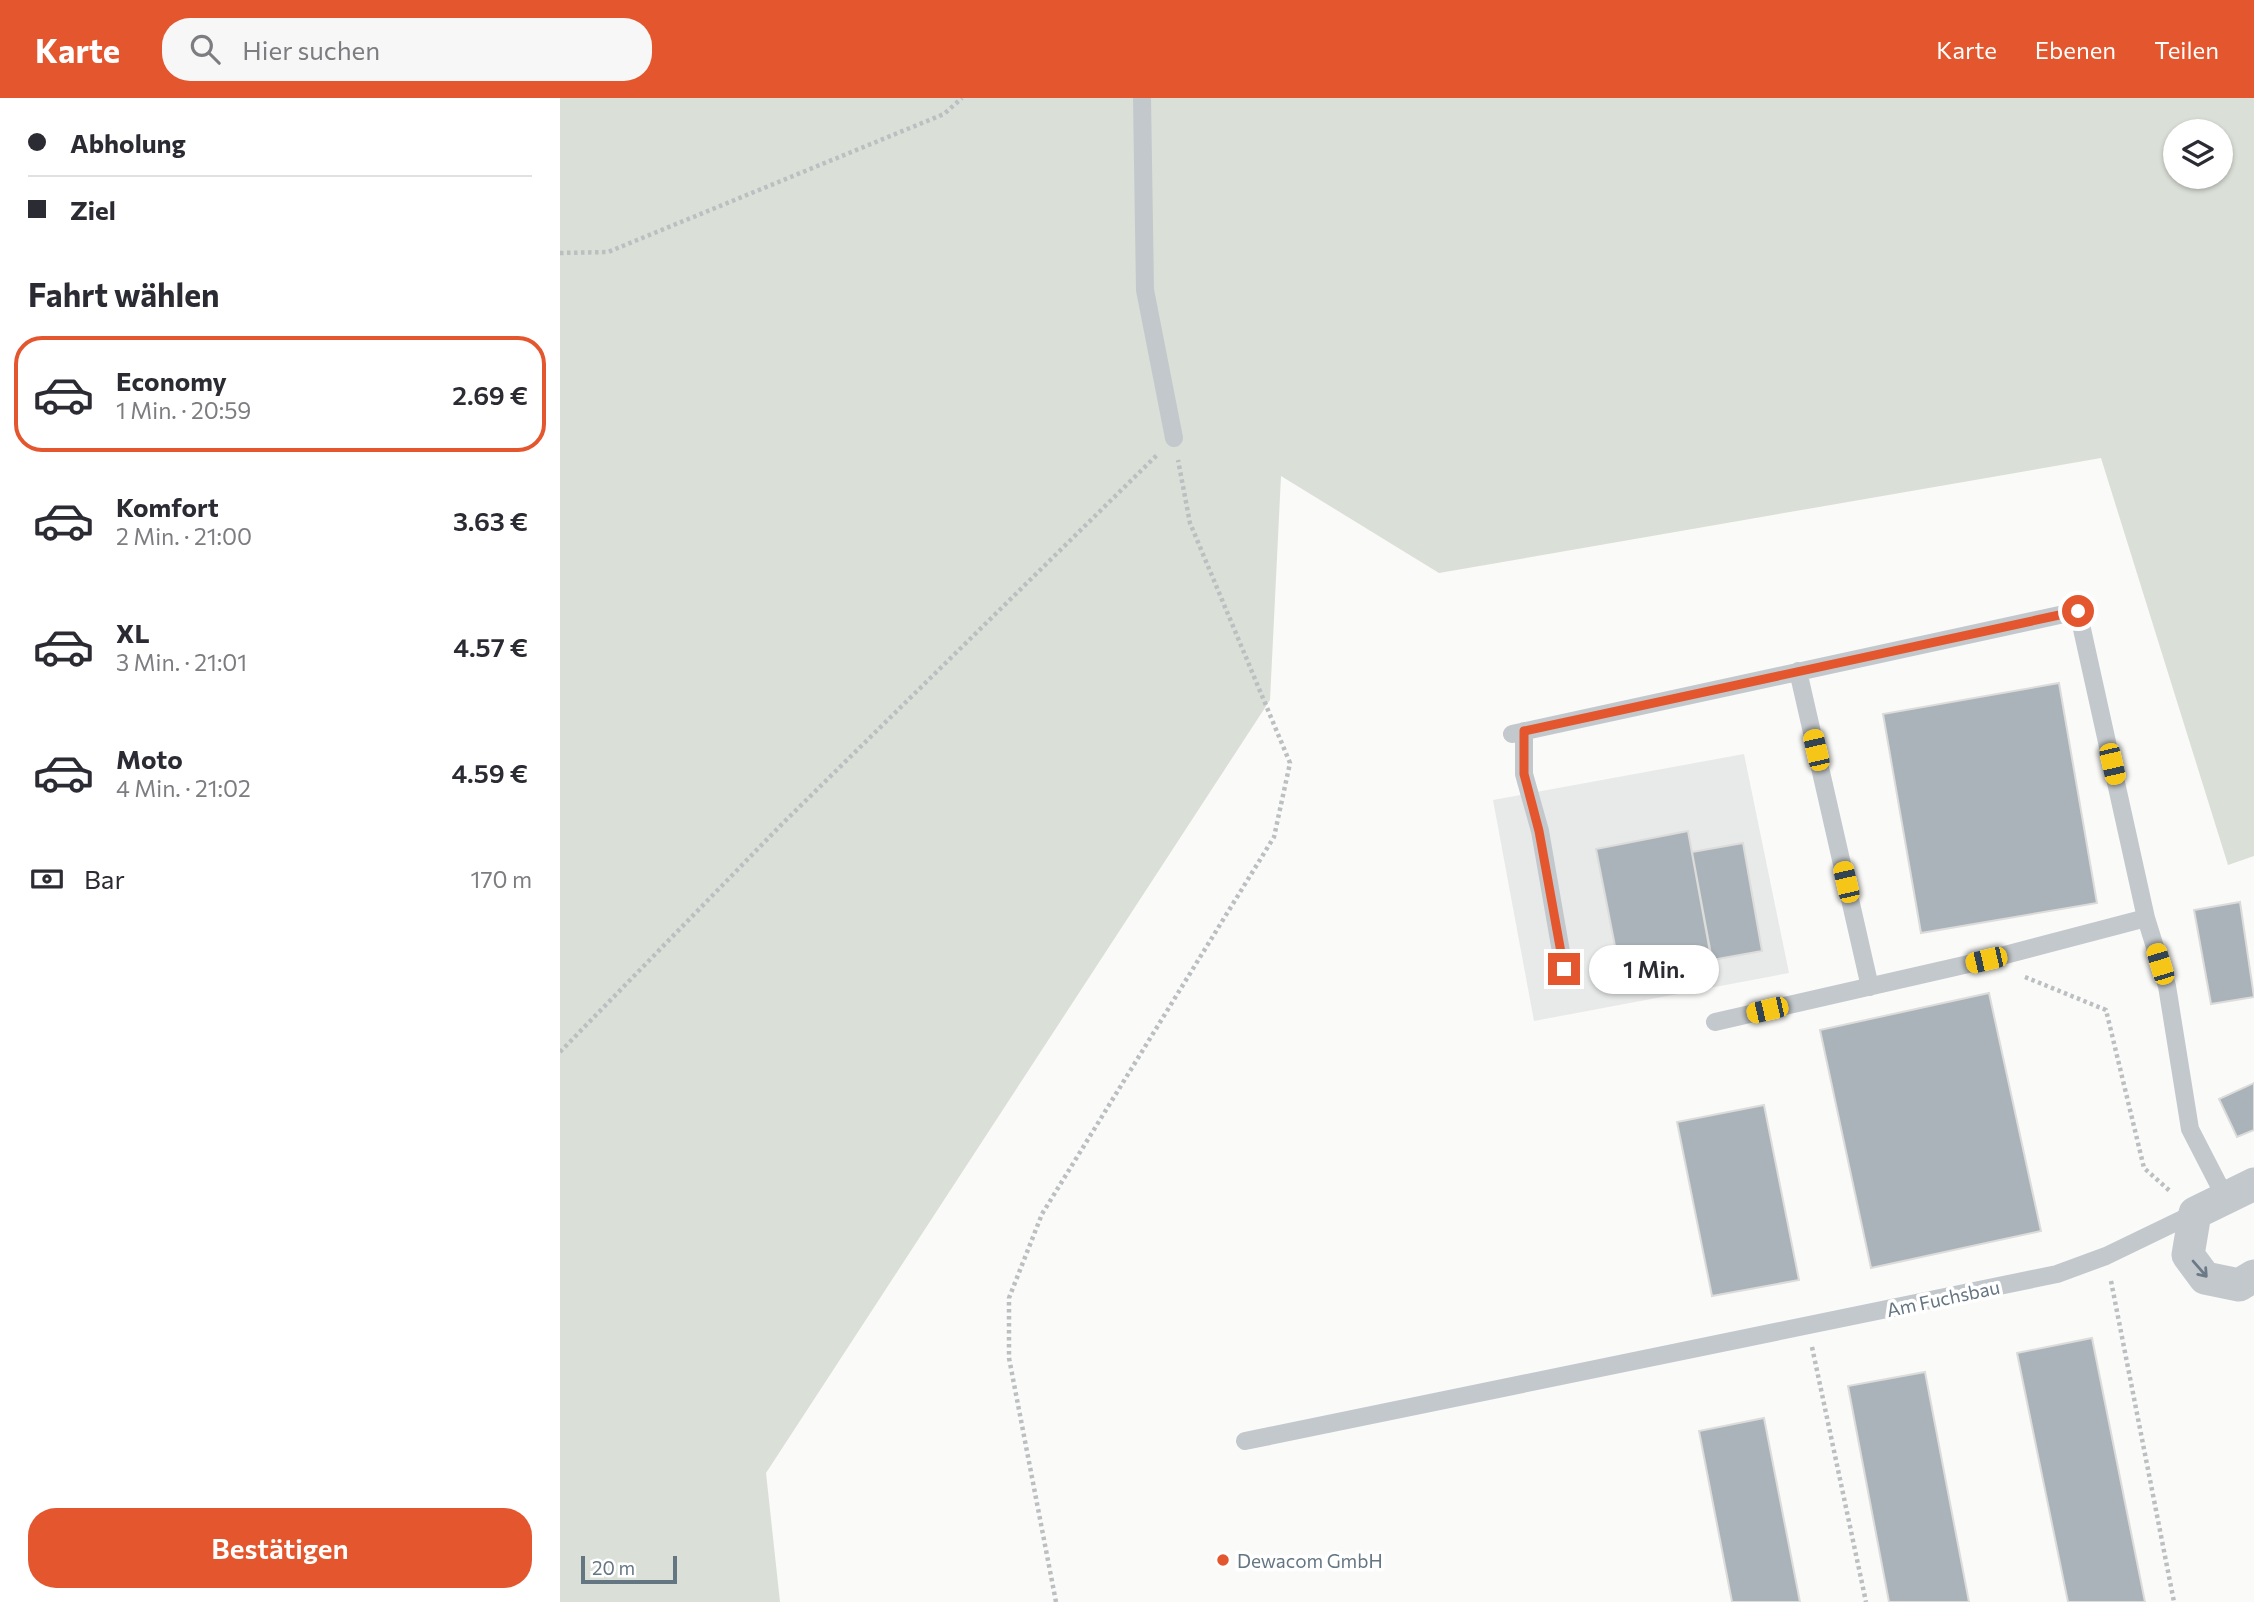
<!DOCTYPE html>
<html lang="de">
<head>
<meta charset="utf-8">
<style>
  :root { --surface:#fff; --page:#f7f7f7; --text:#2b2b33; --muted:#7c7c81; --line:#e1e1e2; --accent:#e4572e }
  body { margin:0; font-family:Commissioner,sans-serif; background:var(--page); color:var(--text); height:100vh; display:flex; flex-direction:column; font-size:26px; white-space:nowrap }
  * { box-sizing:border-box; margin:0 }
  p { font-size:23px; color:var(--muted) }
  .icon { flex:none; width:38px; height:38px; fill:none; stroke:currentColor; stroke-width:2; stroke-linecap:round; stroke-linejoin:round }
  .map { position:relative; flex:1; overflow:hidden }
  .sheet { display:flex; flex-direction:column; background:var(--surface); width:560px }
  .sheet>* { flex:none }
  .guide { display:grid; align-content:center; height:154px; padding:0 28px; background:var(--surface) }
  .controls { position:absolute; left:1603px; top:21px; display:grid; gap:14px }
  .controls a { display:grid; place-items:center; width:70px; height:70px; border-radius:50%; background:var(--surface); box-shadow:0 2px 5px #0004; font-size:35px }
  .scale { position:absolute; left:21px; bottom:18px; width:96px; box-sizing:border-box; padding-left:7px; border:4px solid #657683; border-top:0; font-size:19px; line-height:24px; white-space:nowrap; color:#657683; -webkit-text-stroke:5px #fff; paint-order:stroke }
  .end { position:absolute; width:32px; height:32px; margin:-16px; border:9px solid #e4572e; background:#fff; box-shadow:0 0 0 4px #fff }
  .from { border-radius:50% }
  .bubble { position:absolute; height:49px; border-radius:24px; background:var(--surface); box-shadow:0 2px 5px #0004; font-size:23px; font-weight:600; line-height:49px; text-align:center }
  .car { position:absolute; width:21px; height:42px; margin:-21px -10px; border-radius:9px; box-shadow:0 0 5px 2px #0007; background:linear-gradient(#f5c518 24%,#345 0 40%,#f5c518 0 76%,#345 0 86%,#f5c518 0) }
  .guide b { display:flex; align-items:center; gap:24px; height:66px; font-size:26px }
  .guide b+b { border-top:2px solid var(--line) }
  .guide i { width:18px; height:18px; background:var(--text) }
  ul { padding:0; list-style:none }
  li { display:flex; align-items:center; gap:21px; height:116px; margin:0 14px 10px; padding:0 14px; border:4px solid transparent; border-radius:28px }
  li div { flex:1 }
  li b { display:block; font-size:26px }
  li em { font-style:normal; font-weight:600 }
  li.on { border-color:var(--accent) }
  li>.icon { width:63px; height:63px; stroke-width:1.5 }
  h2 { padding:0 28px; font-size:32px; line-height:84px }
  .pay { display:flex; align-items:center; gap:18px; height:77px; padding:0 28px; font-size:26px }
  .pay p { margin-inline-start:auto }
  .cta { display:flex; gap:14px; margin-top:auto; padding:14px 28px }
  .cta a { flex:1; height:80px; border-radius:28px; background:var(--accent); color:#fff; font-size:28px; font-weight:600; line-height:80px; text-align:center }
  header { display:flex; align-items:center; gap:42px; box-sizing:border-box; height:98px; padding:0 35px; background:var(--accent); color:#fff }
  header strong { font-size:33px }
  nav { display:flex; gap:38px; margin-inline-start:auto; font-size:24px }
  .search { width:490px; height:63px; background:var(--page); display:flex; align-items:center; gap:18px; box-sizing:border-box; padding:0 24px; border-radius:28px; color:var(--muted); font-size:26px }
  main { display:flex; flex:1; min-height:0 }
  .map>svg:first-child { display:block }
  .built { fill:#e8e9e9 }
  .green { fill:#dadfd7; fill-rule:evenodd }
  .building { fill:#aab3b9; stroke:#dcdcda; stroke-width:2 }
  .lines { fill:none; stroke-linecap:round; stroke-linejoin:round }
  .path { stroke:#bbbfc2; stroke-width:4.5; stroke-dasharray:3.5 3.5; stroke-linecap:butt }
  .lane { stroke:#c3c8cc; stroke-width:18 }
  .street { stroke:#c3c8cc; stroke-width:33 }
  .oneway { stroke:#6a7a87 }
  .route { stroke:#e4572e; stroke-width:9 }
  .poi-dot { fill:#e4572e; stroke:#fff; stroke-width:2.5 }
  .labels { text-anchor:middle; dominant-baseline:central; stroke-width:7; stroke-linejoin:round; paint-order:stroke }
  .street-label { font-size:19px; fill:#657683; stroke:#fff }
  .poi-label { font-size:19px; fill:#657683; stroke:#fff; text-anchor:start }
</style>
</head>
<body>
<header>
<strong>Karte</strong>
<div class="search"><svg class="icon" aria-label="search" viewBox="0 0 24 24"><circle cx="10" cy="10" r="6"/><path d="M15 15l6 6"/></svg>Hier suchen</div>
<nav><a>Karte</a><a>Ebenen</a><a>Teilen</a></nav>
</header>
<main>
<section class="sheet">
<div class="guide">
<b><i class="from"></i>Abholung</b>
<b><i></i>Ziel</b>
</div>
<h2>Fahrt wählen</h2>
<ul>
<li class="on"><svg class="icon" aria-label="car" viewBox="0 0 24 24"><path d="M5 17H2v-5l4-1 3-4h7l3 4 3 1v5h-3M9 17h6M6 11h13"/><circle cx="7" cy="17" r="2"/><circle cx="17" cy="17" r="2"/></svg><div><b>Economy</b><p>1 Min. · 20:59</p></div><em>2.69 €</em></li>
<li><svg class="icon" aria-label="car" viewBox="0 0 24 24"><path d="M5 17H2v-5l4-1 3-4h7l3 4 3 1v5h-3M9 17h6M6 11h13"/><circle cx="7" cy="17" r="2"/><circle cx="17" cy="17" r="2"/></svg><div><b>Komfort</b><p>2 Min. · 21:00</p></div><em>3.63 €</em></li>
<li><svg class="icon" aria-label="car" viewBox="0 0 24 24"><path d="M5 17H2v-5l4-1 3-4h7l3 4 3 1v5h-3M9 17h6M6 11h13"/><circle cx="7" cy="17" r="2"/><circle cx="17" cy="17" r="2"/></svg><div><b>XL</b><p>3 Min. · 21:01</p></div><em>4.57 €</em></li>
<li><svg class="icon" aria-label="car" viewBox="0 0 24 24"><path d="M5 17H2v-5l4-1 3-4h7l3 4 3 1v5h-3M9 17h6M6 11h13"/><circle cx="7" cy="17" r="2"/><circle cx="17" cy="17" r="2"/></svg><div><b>Moto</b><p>4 Min. · 21:02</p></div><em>4.59 €</em></li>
</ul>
<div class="pay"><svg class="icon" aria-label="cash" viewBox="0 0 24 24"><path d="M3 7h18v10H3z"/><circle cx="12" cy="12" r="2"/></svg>Bar<p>170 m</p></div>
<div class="cta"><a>Bestätigen</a></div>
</section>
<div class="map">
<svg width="1694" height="1504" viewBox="0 0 1694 1504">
  <rect width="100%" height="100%" fill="#fafaf8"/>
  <path class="built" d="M1184 656 1229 875 974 923 933 702Z"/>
  <path class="green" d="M0 0H1694V758L1668 767 1541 360 879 475 721 378 710 602 206 1375 220 1504H0ZM1615 33H1661V79H1615Z"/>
  <path class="building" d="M1499 585 1537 805 1361 835 1323 616Z
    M1128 733 1154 876 1064 894 1036 751Z
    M1183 745 1202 853 1152 862 1132 754Z
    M1680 804 1694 899 1651 906 1634 812Z
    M1429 895 1481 1133 1311 1170 1260 932Z
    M1694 985V1032L1677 1039 1659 1001Z
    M1204 1007 1239 1182 1152 1198 1117 1024Z
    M1532 1240 1585 1504H1508L1457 1255Z
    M1365 1274 1409 1504H1329L1288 1288Z
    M1204 1320 1240 1504H1172L1139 1333Z"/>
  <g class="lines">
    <path class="path" d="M0 155 48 154 384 16 402 0
      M1465 879 1546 912 1584 1070 1611 1094
      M0 954 223 725 598 356
      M1551 1183 1614 1504
      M1252 1249 1306 1504
      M496 1504 449 1260V1200L482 1116 714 739 730 665 630 425 618 362"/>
    <path class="lane" d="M582 0 585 192 614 340
      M1238 573 1310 889
      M964 633V676L980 733 1004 871
      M952 636 1518 513 1586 820 1607 888 1630 1031 1665 1099
      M1155 924 1426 862 1586 820
      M685 1343 1497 1176 1546 1158 1635 1115"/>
    <path class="street" d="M1694 1086 1635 1115 1628 1157 1645 1180 1679 1187 1694 1178"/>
  </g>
  <defs><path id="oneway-shaft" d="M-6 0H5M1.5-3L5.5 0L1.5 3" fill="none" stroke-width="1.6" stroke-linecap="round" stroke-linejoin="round" transform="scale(1.75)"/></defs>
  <use class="oneway" href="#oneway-shaft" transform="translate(1640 1171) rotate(49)"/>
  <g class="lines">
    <path class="route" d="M1004 871 979 733 964 676V633L1518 513"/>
  </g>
  <circle class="poi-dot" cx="663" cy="1462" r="7"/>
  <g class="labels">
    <g class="street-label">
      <text transform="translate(1383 1200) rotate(-12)">Am Fuchsbau</text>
    </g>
    <g class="poi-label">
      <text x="677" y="1462">Dewacom GmbH</text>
    </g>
  </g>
</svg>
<div class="controls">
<a><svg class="icon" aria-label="layers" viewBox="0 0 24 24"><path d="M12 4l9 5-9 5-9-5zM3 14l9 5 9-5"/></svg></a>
</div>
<div class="scale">20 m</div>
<i class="end from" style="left:1518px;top:513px"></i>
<i class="end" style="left:1004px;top:871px"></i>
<div class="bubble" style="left:1029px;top:847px;width:130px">1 Min.</div>
<i class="car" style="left:1256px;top:652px;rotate:347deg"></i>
<i class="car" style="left:1552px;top:666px;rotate:167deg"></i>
<i class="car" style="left:1286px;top:784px;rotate:347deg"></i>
<i class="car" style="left:1426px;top:862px;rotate:257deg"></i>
<i class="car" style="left:1600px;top:866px;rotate:343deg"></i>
<i class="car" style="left:1207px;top:912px;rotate:257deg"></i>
</div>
</main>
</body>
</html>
